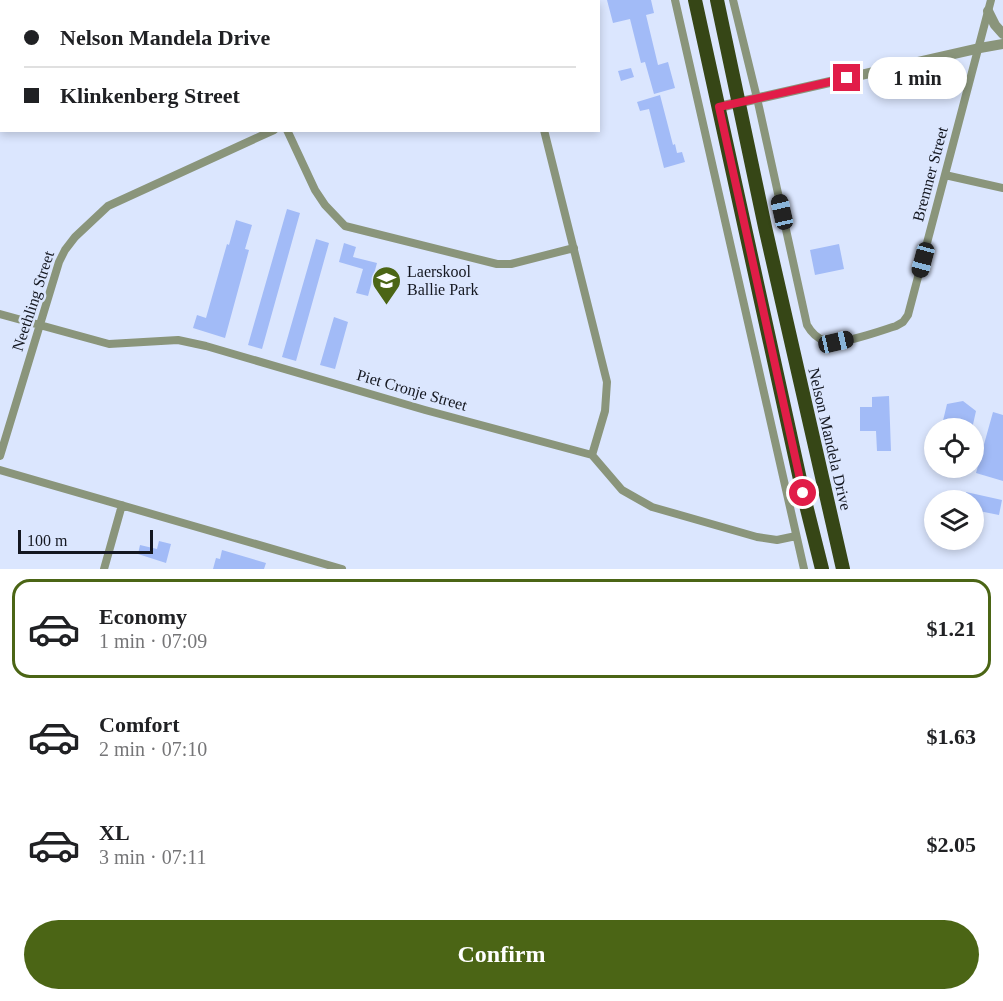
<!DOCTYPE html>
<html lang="en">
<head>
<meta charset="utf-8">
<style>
  :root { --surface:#fff; --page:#f2f2f2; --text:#202124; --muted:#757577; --line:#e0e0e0; --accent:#4b6515 }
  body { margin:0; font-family:Georgia,serif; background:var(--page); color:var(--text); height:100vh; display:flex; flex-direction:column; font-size:22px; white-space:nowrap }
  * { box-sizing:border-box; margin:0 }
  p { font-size:20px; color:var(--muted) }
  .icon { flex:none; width:33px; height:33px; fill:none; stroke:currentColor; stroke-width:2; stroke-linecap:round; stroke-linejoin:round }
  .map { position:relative; height:569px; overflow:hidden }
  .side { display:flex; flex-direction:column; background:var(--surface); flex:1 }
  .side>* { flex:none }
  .top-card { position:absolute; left:0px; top:0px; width:600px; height:132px; box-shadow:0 3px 9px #0003; display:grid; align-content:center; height:132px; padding:0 24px; background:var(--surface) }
  .tools { position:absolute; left:924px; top:418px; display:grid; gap:12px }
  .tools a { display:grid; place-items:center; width:60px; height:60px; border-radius:50%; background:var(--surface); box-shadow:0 3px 9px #0003; font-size:30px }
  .scale { position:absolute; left:18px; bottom:15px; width:135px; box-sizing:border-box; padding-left:6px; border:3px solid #141720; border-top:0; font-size:16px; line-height:21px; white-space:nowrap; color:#141720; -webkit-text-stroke:4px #dbe6fe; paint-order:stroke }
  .end { position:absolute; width:27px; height:27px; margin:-14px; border:8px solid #e11d48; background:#fff; box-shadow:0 0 0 3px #fff }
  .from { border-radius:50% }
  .bubble { position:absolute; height:42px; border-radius:21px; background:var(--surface); box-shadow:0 3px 9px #0003; font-size:20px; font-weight:800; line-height:42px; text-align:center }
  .car { position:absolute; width:18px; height:36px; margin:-18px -9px; border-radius:8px; box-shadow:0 0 4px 2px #0007; background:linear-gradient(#222 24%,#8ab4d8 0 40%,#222 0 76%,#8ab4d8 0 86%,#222 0) }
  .top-card b { display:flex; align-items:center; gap:21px; height:57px; font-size:22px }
  .top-card b+b { border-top:2px solid var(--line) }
  .top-card i { width:15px; height:15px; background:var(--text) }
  ul { padding:10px 0 0; list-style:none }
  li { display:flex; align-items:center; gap:18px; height:99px; margin:0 12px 9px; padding:0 12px; border:3px solid transparent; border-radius:18px }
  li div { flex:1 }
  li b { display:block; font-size:22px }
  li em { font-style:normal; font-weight:800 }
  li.selected { border-color:var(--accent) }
  li>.icon { width:54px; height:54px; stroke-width:1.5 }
  .primary-button { display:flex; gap:12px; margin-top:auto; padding:12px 24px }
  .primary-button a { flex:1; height:69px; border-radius:36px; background:var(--accent); color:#fff; font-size:24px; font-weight:800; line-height:69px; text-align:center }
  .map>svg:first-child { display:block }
  .building { fill:#a2bbf7 }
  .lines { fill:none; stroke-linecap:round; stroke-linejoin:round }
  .minor { stroke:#8a957b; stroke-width:8 }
  .tertiary { stroke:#8a957b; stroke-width:10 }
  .primary { stroke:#415322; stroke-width:12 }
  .trunk { stroke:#364616; stroke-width:14 }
  .route { stroke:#e11d48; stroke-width:8 }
  .labels { text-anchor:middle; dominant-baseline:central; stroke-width:5; stroke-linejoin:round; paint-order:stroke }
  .street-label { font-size:16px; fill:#141720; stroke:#dbe6fe }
  .poi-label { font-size:16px; fill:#141720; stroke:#dbe6fe; text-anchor:start }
</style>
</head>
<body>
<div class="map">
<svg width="1003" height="569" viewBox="0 0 1003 569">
  <rect width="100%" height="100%" fill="#dbe6fe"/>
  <path class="building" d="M607 0H651L654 13 646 15 658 65 668 62 675 88 654 94 645 62 641 63 630 19 613 23Z
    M631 68 634 77 621 81 618 71Z
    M660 95 673 145 675 144 677 153 682 152 685 162 664 168 649 109 640 111 637 102Z
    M287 209 300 213 262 349 248 345Z
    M236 220 252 225 245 249 249 250 225 338 193 328 197 315 206 318 227 244 229 245Z
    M316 239 329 243 296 361 282 357Z
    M344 243 356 247 353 257 377 263 368 296 356 293 363 269 339 262Z
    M839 244 844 269 815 275 810 250Z
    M334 317 348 322 335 369 320 365Z
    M889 396 891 451H877L876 431H860V407H872V397Z
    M963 401 976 411 972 429H941L947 404Z
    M993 412 1003 415V481L976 473Z
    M966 492 1002 500 999 515 974 510V501H964Z
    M159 541 171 544 166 563 138 554 140 545 157 549Z
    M222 550 266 563 264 569H213L216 558 220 559Z"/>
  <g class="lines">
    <path class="minor" d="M204 0 205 2
      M675 0 804 569
      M733 0 757 98 807 325C811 332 816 338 825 341 840 346 880 331 896 326L903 322 908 315 991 0
      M35 2V0
      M196 2 198 0
      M496 2V0
      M0 82 2 81
      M287 130 315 190 325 205 345 226 497 264H511L574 248
      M544 130 607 382 605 411 592 455
      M945 175 1003 188
      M0 314 109 344 178 340 206 346 425 410 592 455 622 490 652 507 757 537 777 540 796 536
      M0 456 59 262 65 250 75 237 108 206 274 130
      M0 470 342 569
      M104 569 122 505"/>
    <path class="tertiary" d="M988 11 995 25 1003 34
      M719 107 980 48 1003 44"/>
    <path class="primary" d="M136 2 139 0
      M0 52H2"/>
    <path class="trunk" d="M695 0 803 493 822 569
      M717 0 765 227 843 569"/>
  </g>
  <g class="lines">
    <path class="route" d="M803 493 719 107 847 78"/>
  </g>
  <defs>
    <symbol id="school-pin" viewBox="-11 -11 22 30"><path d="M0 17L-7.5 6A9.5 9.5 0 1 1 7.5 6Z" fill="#4b6515" stroke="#dbe6fe"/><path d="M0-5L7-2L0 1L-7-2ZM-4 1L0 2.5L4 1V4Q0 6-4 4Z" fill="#fff"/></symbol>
  </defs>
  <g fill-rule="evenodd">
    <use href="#school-pin" x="370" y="264" width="33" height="45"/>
  </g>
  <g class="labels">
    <g class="street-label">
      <text transform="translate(930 174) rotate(-75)">Bremner Street</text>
      <text transform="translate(33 301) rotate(-72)">Neethling Street</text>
      <text transform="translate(412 390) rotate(16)">Piet Cronje Street</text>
      <text transform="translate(830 439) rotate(77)">Nelson Mandela Drive</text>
    </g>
    <g class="poi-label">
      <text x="407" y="271">Laerskool<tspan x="407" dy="18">Ballie Park</tspan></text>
    </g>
  </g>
</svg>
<div class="tools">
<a><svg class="icon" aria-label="locate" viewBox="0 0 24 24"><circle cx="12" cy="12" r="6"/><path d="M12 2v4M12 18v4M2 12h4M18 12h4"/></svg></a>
<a><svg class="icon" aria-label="layers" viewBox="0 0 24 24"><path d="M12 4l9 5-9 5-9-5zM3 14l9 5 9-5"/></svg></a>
</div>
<div class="scale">100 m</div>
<i class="end from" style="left:803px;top:493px"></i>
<i class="end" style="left:847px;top:78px"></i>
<div class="bubble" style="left:868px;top:57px;width:99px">1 min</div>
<i class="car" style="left:782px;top:212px;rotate:347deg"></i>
<i class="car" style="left:923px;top:260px;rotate:195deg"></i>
<i class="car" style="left:836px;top:342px;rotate:77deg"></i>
<div class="top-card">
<b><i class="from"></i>Nelson Mandela Drive</b>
<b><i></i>Klinkenberg Street</b>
</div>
</div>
<section class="side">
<ul>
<li class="selected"><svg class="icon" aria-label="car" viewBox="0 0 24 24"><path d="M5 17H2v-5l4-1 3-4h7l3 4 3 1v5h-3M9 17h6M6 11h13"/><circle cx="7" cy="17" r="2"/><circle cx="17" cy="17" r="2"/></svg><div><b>Economy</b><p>1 min · 07:09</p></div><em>$1.21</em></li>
<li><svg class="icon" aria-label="car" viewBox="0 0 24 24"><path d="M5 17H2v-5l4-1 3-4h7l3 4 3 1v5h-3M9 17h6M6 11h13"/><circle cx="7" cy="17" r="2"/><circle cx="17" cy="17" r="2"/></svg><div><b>Comfort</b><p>2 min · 07:10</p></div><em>$1.63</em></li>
<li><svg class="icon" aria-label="car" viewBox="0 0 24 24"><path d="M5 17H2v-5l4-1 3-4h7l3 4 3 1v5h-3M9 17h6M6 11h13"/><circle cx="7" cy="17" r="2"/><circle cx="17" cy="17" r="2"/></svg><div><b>XL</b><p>3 min · 07:11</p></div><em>$2.05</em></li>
</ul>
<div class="primary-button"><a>Confirm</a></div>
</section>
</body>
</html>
